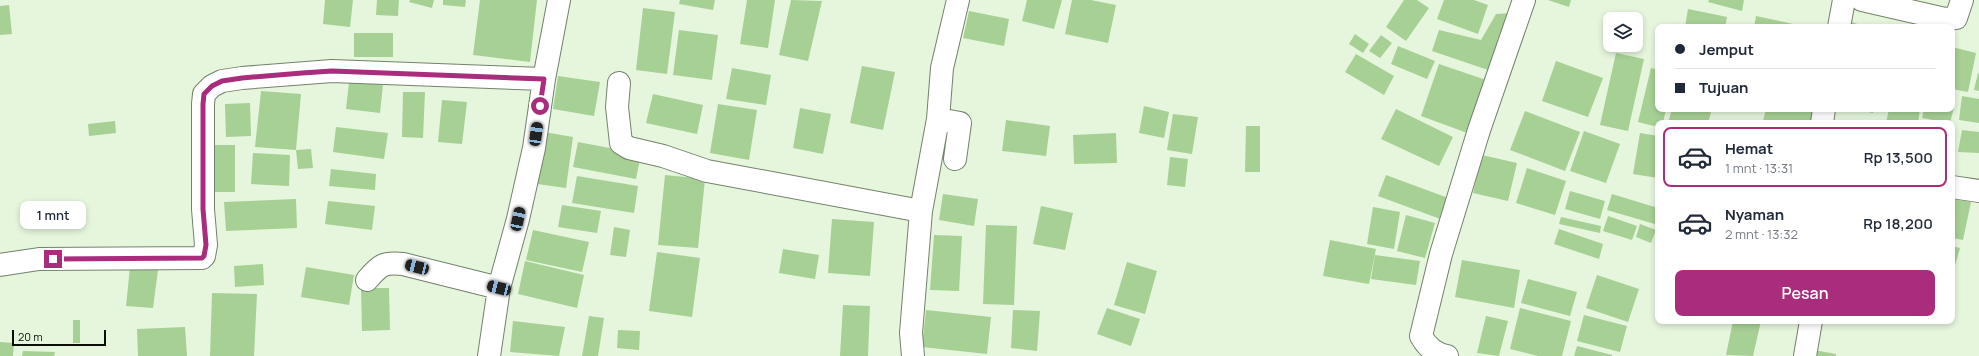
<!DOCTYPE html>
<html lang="id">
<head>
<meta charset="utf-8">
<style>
  :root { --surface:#fff; --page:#f6f6f7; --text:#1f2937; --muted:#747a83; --line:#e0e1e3; --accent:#aa2c7c }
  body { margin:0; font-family:Manrope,sans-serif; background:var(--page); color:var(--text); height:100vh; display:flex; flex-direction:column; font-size:15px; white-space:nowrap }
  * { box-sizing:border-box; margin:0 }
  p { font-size:13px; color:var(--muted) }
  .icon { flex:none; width:22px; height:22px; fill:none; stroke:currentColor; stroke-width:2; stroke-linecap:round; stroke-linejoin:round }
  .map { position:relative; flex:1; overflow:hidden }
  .panel { position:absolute; left:1655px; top:120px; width:300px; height:204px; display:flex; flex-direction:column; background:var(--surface); border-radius:8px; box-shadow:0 2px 6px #0003 }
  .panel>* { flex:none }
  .banner { position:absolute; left:1655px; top:24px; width:300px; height:88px; border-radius:8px; box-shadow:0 2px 6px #0003; display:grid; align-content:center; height:88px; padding:0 20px; background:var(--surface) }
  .buttons { position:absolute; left:1603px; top:12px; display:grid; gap:8px }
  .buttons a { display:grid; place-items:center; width:40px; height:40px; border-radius:8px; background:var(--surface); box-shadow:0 2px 6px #0003; font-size:20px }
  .scale { position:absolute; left:12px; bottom:10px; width:94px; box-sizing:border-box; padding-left:4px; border:2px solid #090e07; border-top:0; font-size:11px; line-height:14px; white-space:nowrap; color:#090e07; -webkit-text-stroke:3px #e5f6dd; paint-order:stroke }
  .end { position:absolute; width:18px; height:18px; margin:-9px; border:5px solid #aa2c7c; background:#fff; box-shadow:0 0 0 2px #fff }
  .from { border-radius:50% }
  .bubble { position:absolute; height:28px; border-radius:8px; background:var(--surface); box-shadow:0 2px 6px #0003; font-size:13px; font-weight:600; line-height:28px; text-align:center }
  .car { position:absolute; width:12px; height:24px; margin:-12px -6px; border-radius:5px; box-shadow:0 0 3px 1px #0007; background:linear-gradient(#222 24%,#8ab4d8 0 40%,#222 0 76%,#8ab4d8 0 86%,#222 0) }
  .banner b { display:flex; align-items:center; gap:14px; height:38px; font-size:15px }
  .banner b+b { border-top:1px solid var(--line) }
  .banner i { width:10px; height:10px; background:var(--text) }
  ul { padding:7px 0 0; list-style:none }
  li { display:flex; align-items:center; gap:12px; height:60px; margin:0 8px 6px; padding:0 12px; border:2px solid transparent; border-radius:8px }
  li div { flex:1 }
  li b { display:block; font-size:15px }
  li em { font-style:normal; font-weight:600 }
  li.selected { border-color:var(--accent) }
  li>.icon { width:36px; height:36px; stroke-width:1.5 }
  .action { display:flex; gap:8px; margin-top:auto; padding:8px 20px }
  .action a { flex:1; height:46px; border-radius:8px; background:var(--accent); color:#fff; font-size:16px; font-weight:600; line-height:46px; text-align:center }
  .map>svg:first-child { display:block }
  .building { fill:#a7d095 }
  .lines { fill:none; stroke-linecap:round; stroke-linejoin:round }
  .minor-casing { stroke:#73826c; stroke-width:24 }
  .minor { stroke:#fff; stroke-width:22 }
  .route { stroke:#aa2c7c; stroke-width:5 }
</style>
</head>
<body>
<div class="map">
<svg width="1979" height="356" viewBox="0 0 1979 356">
  <rect width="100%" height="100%" fill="#e5f6dd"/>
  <path class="building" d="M325 0H353L350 27 323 24Z
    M377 0H399L398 16 376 15Z
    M410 0H434L432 8 409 2Z
    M443 0H466L465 7 443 5Z
    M480 0H537L530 62 473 55Z
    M680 0H715L713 10 679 4Z
    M747 0H775L768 48 740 44Z
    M791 0 822 1 808 61 779 55Z
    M1027 0H1062L1054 29 1022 21Z
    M1072 0H1091L1116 5 1108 43 1065 34Z
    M1404 0H1417L1429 8 1406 41 1386 27Z
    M1444 0H1474L1488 5 1478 34 1437 19Z
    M1548 0H1571L1569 7Z
    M1709 0H1744L1742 11 1708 2Z
    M9 5 12 34 0 35V6Z
    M643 8 675 12 667 74 636 70Z
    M1688 9 1727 17 1725 27H1685Z
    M969 11 1009 19 1004 46 963 38Z
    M1511 13 1491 71 1432 51 1439 30 1481 40 1496 14Z
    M1756 16 1803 26V27H1754Z
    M1849 21 1866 27H1847Z
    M679 30 718 35 712 80 673 75Z
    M354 33H393V57H354Z
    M1355 34 1369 44 1363 53 1349 44Z
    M1381 35 1392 43 1380 58 1369 51Z
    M1398 46 1435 61 1427 79 1391 64Z
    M1952 47 1976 53 1968 92 1952 89Z
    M1616 53 1644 59 1628 131 1600 125Z
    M1356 54 1394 76 1384 95 1345 72Z
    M1556 61 1603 78 1588 117 1542 101Z
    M1439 64 1489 81 1470 134 1421 116Z
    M862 66 895 72 883 130 850 123Z
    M732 68 771 75 766 105 726 99Z
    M1651 68 1658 70V109H1666L1663 123H1658V127L1638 122Z
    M1978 73 1979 74V91L1974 90Z
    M558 76 600 82 594 116 553 109Z
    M349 82 383 85 380 113 346 109Z
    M261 91 301 94 296 150 255 147Z
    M403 92H425L423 138 402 137Z
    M653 94 703 105 697 134 646 123Z
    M1962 96 1979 99V123L1959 120Z
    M442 100 467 102 462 144 438 142Z
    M1952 102 1955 103 1950 123 1922 118 1924 109H1952Z
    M250 103 251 136 226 137 225 104Z
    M718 104 757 110 749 160 710 153Z
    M1144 106 1169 112 1164 138 1139 133Z
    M800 108 831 114 823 154 793 148Z
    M1396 109 1453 137 1439 166 1381 139Z
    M1672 109H1712L1708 123H1668Z
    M1766 109H1815L1811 123 1763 121Z
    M1853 109H1874L1873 113Z
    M1889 109H1920L1918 123H1886Z
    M1525 111 1580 132 1565 171 1510 150Z
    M1173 114 1198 117 1192 154 1167 150Z
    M1006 120 1050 126 1046 156 1002 151Z
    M115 121 116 133 89 136 88 124Z
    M1246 126H1260V172H1245Z
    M336 127 388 133 384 159 333 152Z
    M1962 130 1979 132V153L1958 152Z
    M1584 131 1620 144 1606 183 1570 171Z
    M544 132 573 137 566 188 537 184Z
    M1116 133 1117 163 1074 164 1073 135Z
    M1640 133 1658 136V178L1633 174Z
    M578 142 641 154 636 179 573 167Z
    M212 145H235V192H212Z
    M311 149 313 168 298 169 296 150Z
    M253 153 290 155 289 186 251 184Z
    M1482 155 1517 163 1508 201 1473 193Z
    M1170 157 1188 159 1185 187 1167 185Z
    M1527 168 1566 181 1555 215 1516 203Z
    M331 169 376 174 375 190 329 186Z
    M665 175 705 179 698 248 658 245Z
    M1386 175 1451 199 1443 220 1378 196Z
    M577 176 638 186 634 213 572 203Z
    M1570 191 1605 201 1600 219 1565 209Z
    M943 194 978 199 974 226 939 220Z
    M1612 194 1658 208V225L1607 210Z
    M296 199 297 228 226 231 224 202Z
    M1952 199 1971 202 1963 240 1952 238Z
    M328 201 375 206 372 230 325 224Z
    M562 205 601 211 597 233 558 227Z
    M1041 206 1073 213 1065 250 1033 244Z
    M1373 207 1400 212 1394 249 1367 244Z
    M1406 215 1435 223 1425 258 1397 251Z
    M1608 216 1637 226 1632 240 1603 231Z
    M1561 217 1601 226 1600 233 1559 224Z
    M832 219 874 222 870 276 828 273Z
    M1640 224 1656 230 1651 243 1636 237Z
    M986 225 1017 226 1014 305 983 304Z
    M614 227 630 230 626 257 610 255Z
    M1559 229 1603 244 1599 259 1554 244Z
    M533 230 589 242 582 272 526 260Z
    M934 235 962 236 959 291 930 290Z
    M1330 240 1376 249 1369 284 1323 276Z
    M1952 246 1960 248 1952 276Z
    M783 249 819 255 815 279 779 273Z
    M657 252 700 258 692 317 649 311Z
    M1375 255 1420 261 1416 285 1371 279Z
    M1462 260 1520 270 1514 308 1455 297Z
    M525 261 584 275 577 308 518 294Z
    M1127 262 1157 271 1145 314 1114 305Z
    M263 264 264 285 235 287 234 266Z
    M130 267 158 270 153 308 126 306Z
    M306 267 354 275 349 305 301 297Z
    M1597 275 1639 289 1628 322 1586 308Z
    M1528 279 1577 292 1570 316 1521 303Z
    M361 288H389L390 330 362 331Z
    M212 293 257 294 254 356H210Z
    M843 305 870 306 868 356H840Z
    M1107 308 1140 319 1131 346 1097 334Z
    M1520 308 1571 321 1562 356H1538L1510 349Z
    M926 310 991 317 987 354 922 347Z
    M1013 310 1040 311 1037 351 1011 348Z
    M1584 315 1627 326 1620 352 1577 341Z
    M589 316 604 318 598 356H582Z
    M1486 316 1508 321 1499 356 1477 353Z
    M73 320H80V343H73Z
    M513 321 565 327 559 356 510 352Z
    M1733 321H1761L1753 356 1726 355Z
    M185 327 187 356H138L137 329Z
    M618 330 640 331 639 350 617 348Z
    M0 342 14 343 13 356H0Z
    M1577 346 1612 355V356H1574Z
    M1814 350 1836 354V356H1812Z
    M23 351 55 352 54 356H22Z"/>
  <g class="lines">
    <defs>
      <path id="minor" d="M1862 0 1945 19 1956 18 1962 0
        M1839 27 1844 0
        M619 83 617 107 621 143 629 148 663 156 707 171 921 211 938 119
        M1822 123 1824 109
        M955 159 960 123 938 119 942 68 958 0
        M1952 187 1979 191
        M0 265 39 259 202 258 204 256 206 245 203 209V104L204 94 212 86 222 81 242 78 332 71 544 79
        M367 280C380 265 383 262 403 264L499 288
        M489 356 499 288 518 219 534 148 544 79 559 0
        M913 356 911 333 921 211
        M1447 356C1435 354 1427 347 1421 336L1441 254 1479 130 1524 0
        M1805 356 1811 321"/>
    </defs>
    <use href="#minor" class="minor-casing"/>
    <use href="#minor" class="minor"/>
  </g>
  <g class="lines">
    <path class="route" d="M53 259 202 258 204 256 206 245 203 209V104L204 94 212 86 222 81 242 78 302 73 332 71 544 79 540 106"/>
  </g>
</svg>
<div class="buttons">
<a><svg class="icon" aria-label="layers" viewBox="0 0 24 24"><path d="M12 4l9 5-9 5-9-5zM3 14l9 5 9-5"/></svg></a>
</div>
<div class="scale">20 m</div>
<i class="end from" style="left:540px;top:106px"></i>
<i class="end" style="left:53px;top:259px"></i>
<div class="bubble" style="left:20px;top:201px;width:66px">1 mnt</div>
<i class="car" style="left:536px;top:134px;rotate:8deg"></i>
<i class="car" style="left:518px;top:219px;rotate:12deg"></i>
<i class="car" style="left:417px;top:267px;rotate:284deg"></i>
<i class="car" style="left:499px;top:288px;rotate:284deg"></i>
<div class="banner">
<b><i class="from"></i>Jemput</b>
<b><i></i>Tujuan</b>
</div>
<section class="panel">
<ul>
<li class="selected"><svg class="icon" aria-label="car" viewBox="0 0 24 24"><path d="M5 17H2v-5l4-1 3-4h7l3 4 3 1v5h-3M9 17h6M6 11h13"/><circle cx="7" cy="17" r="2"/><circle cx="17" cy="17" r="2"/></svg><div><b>Hemat</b><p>1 mnt · 13:31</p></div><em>Rp 13,500</em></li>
<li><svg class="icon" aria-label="car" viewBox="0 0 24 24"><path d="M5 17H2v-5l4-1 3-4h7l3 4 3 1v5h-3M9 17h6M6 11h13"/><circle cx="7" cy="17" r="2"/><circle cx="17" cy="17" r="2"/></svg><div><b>Nyaman</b><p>2 mnt · 13:32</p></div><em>Rp 18,200</em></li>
</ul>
<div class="action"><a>Pesan</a></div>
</section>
</div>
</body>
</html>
